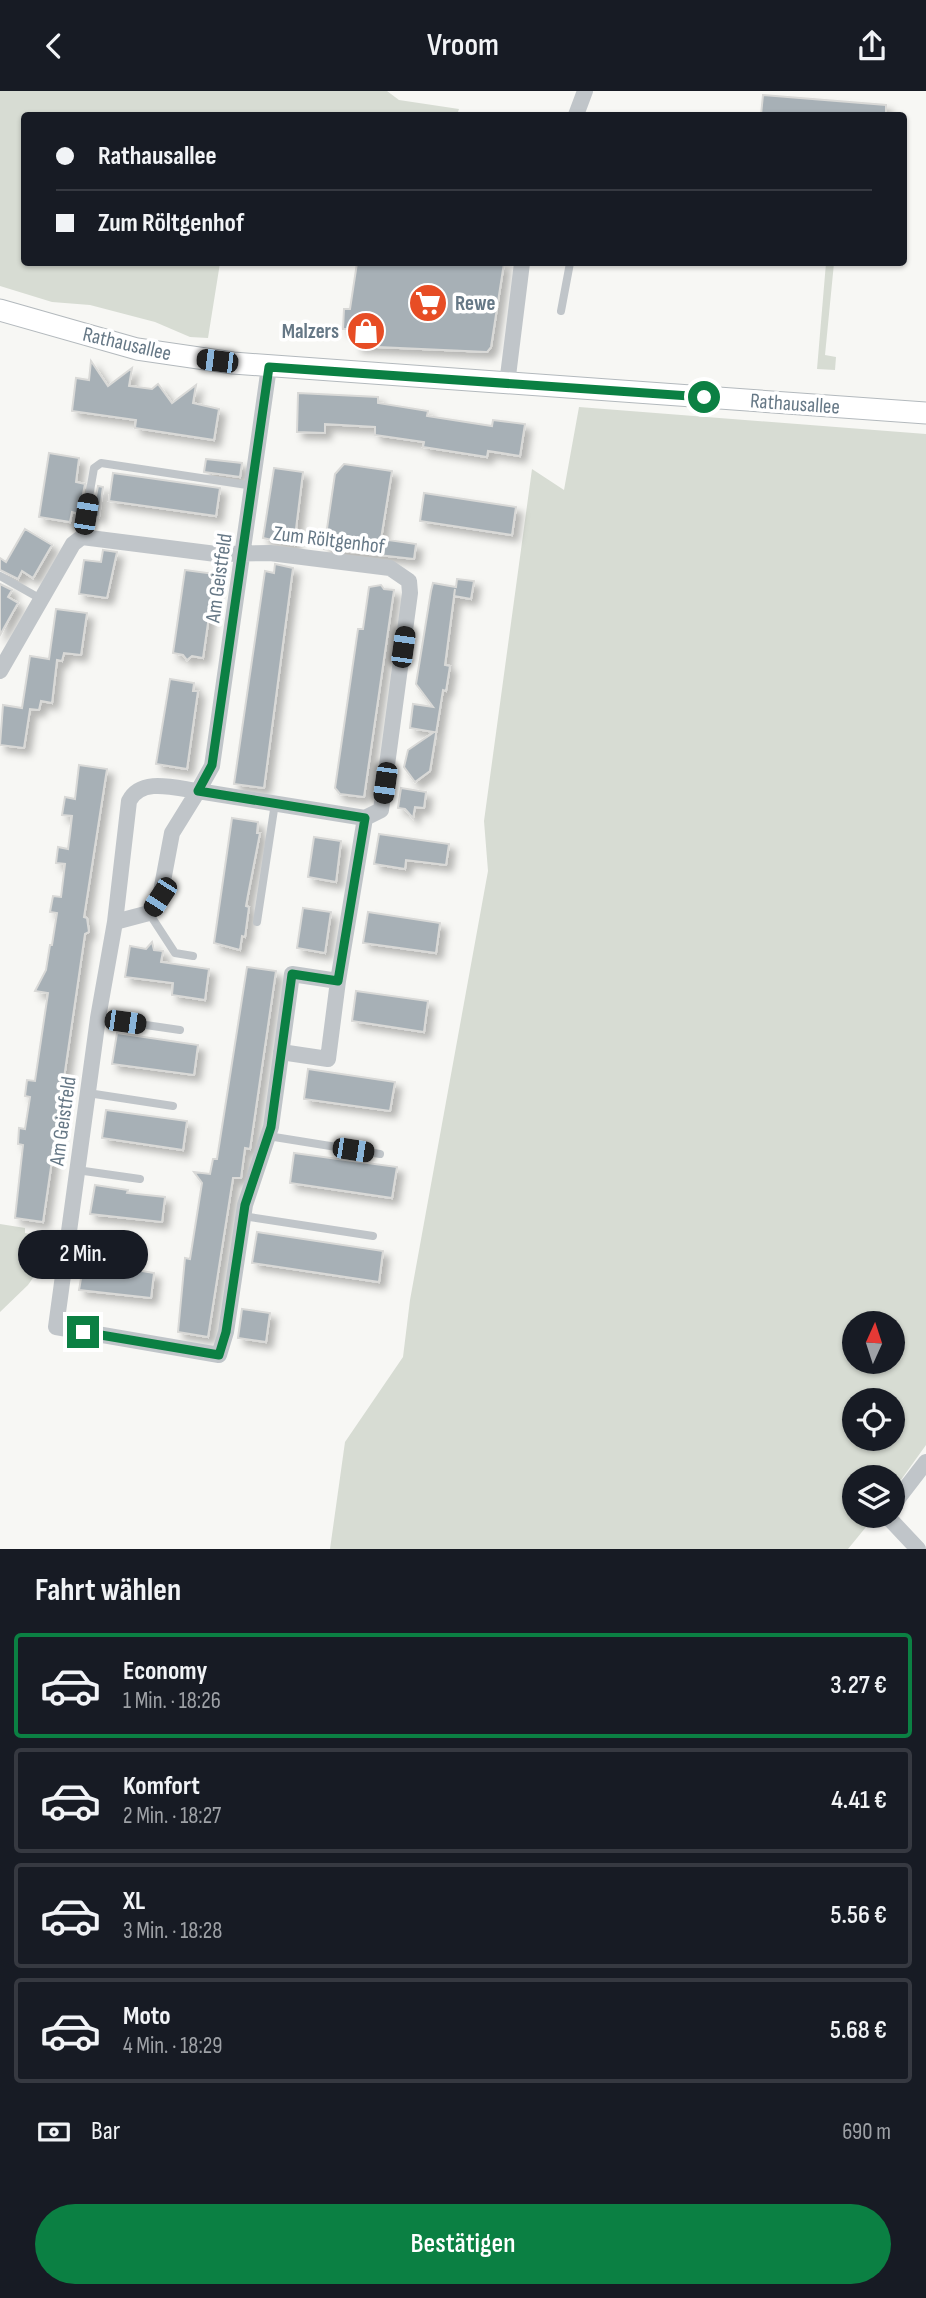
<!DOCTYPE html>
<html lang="de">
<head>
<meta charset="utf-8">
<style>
  :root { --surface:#171b24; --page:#20242c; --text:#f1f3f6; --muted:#9ea1a6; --line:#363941; --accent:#0b8043 }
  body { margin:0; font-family:"Sofia Sans Condensed",sans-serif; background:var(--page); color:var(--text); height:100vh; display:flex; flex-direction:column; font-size:26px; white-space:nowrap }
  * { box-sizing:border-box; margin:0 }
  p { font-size:23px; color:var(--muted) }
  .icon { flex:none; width:38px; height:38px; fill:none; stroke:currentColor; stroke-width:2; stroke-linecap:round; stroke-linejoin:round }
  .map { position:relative; height:1458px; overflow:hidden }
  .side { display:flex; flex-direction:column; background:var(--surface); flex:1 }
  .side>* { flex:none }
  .top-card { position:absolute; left:21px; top:21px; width:886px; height:154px; border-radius:7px; box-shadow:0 2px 5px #0004; display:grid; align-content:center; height:154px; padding:0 35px; background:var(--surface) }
  .needle { width:46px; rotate:3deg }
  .fabs { position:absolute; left:842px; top:1220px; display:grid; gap:14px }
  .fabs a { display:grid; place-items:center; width:63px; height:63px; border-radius:50%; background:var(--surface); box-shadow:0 2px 5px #0004; font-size:35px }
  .end { position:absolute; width:32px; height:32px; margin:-16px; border:9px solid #0b8043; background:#fff; box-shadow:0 0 0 4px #fff }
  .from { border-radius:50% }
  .bubble { position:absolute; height:49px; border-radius:24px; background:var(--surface); box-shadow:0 2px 5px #0004; font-size:23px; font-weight:600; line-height:49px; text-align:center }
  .car { position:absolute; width:21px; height:42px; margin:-21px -10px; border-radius:9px; box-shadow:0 0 5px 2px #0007; background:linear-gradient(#222 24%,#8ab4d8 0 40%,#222 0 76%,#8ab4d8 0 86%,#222 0) }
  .top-card b { display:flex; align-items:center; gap:24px; height:66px; font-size:26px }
  .top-card b+b { border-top:2px solid var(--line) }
  .top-card i { width:18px; height:18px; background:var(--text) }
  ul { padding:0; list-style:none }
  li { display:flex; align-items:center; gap:21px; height:105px; margin:0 14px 10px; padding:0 21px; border:4px solid var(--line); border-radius:7px }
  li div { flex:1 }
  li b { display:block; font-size:26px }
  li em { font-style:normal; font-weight:600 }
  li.selected { border-color:var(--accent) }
  li>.icon { width:63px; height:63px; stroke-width:1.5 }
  h2 { padding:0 35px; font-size:32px; line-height:84px }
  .pay { display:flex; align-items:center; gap:18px; height:77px; padding:0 35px; font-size:26px }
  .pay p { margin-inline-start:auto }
  .button { display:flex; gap:14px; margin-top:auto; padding:14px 35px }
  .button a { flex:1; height:80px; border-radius:42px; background:var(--accent); color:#fff; font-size:28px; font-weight:600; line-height:80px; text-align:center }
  header { display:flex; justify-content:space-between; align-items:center; height:91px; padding:0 35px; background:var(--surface); font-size:32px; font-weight:600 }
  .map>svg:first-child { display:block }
  .green { fill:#d7dcd3; fill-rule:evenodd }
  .building { fill:#a7b0b6; stroke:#d9d9d7; stroke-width:2; filter:url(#shadow) }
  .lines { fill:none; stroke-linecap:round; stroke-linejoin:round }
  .secondary-casing { stroke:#b3b9bd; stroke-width:23 }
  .service { stroke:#c0c5c9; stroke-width:8 }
  .minor { stroke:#c0c5c9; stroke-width:16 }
  .secondary { stroke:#fff; stroke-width:21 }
  .route { stroke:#0b8043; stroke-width:9 }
  .labels { text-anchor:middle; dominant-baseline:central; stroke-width:7; stroke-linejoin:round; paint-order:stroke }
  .poi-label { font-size:21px; font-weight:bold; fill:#667886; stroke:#fff; text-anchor:start }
  .street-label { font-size:21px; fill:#667886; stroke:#fff }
</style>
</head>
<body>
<header><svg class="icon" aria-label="back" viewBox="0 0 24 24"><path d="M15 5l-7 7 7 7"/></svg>Vroom<svg class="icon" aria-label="share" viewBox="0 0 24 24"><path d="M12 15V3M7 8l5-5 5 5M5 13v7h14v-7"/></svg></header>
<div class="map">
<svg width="926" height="1458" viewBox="0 0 926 1458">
  <defs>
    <filter id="shadow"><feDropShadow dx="6" dy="6" stdDeviation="3.5" flood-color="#0004"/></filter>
  </defs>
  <rect width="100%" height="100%" fill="#f7f7f4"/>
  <path class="green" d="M0 0H387L399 9 459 18 457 24H24V172H220L208 247 190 246 155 231 90 214 52 211 0 195Z
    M826 172H834L825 264 836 266 835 279 817 278Z
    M579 316 926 343V1354L893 1400 892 1386H854V1424L875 1425 848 1458H330L345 1351 403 1266 410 1209 488 780 484 730 532 378 564 399ZM854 1232H892V1270H854ZM854 1309H892V1348H854Z
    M0 1133 25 1137V1142L48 1146 45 1165 40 1166 35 1177 37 1181 28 1194 0 1221Z"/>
  <path class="building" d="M763 4 886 14V24H761Z
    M357 172H504L491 256 487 261 356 255 357 238H343L344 218H350Z
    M91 270 108 295 132 277 129 295 152 298 158 293 172 312 196 294 193 312 219 318 214 349 135 337 136 329 72 320 76 287 89 289Z
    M298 302 378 306V312L428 320 427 325 492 335 493 329 525 333 520 365 488 360 487 366 423 356 424 351 375 344V336L325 333V342L297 341Z
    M49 362 79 367 76 391 85 393 79 423 72 421 70 431 39 426Z
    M206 368 242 372 240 386 204 381Z
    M344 373 392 380 381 448 416 453 414 468 324 458 335 383Z
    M274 377 303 381 294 454 263 447Z
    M113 382 220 397 216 425 109 410Z
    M98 395 103 396 99 426 92 425Z
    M424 402 516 416 512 444 420 430Z
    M25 438 52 454 33 487 22 480 18 488 0 479V467L6 471Z
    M103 459 117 461 107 507 79 503 84 469 101 471Z
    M275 473 293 477 264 697 234 693 265 480 274 482Z
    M185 479 215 483 203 567 192 565 187 569 183 564 173 562Z
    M457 488 474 490 471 508 454 505 455 498 445 574 450 575 446 600 443 599 430 680 415 691 404 676 408 659 434 641 410 637 413 613 433 616 416 593 431 500 433 492 456 496Z
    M0 493 12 499 8 506 18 512 0 544Z
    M381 494 384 498 394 499 364 706 340 703 335 697 358 538H363L369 496Z
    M56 518 87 522 81 564 64 562 62 570 57 569 52 612 41 610 39 619 30 618 24 657 0 654 3 614 22 617 30 565 49 568Z
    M170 588 194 592 193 600H198L187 678 156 673Z
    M79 674 107 678 84 826 87 827 89 841 85 843 43 1131 15 1127 23 1054 18 1053 19 1037 25 1038 30 1006 25 1005 27 989 35 990 48 902 35 900 46 879 50 854H52L57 822 50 821 53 805 61 806 65 773 56 772 58 756 68 758 70 743 72 725 62 724 65 706 75 708Z
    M401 697 426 701 424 717 415 716 413 727 405 718 398 717Z
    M232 727 258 731 257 742H260L248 804 246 815 249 816 245 846 242 845 240 859 214 852Z
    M379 743 449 753 446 774 406 769 405 778 374 773Z
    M314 746 341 750 336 791 308 786Z
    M303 817 331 821 325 862 297 857Z
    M368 821 440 832 436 862 363 852Z
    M152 851 154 859 163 860 161 871 209 878 205 909 172 904 173 892 125 886 130 855 146 858Z
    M247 876 276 880 250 1058 245 1057 241 1087H233L208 1246 178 1241 185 1167 190 1168 202 1092 194 1081 210 1083 213 1068H217Z
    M356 900 428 910 424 941 352 930Z
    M117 942 198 954 194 984 112 973Z
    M308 978 395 991 390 1020 304 1008Z
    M106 1019 187 1030 183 1059 102 1047Z
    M294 1062 397 1076 392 1107 290 1092Z
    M95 1094 128 1099 127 1102 165 1106 162 1131 90 1123Z
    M257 1141 383 1160 379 1191 252 1172Z
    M84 1170 154 1182 151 1207 79 1199Z
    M242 1218 270 1222 266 1251 238 1247Z"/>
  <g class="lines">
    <defs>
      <path id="secondary" d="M0 219 137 258 233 272 926 322"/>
    </defs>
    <use href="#secondary" class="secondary-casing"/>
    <path class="service" d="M561 220 570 172
      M82 446 94 377 101 372 254 395
      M0 485 41 508
      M149 822 175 862 193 865
      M257 831 275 712
      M98 927 180 939
      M88 1002 173 1015
      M268 1045 380 1063
      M77 1079 140 1088
      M243 1125 373 1145
      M67 1154 129 1164"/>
    <path class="minor" d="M576 24 585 0
      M507 293 522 172
      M0 580 73 453 82 446 216 463 270 462 390 477 409 490 410 502 381 719 365 727 338 890 292 883 271 1036 245 1114 226 1241 219 1264 56 1236 98 927 115 831 129 710C141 686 175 697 198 700L212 675 269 276
      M115 831 149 822 160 806 172 742 198 700 365 727
      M281 961 328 968 338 890
      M892 1415 926 1371
      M886 1424 918 1458"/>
    <use href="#secondary" class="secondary"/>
  </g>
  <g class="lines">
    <path class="route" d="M83 1241 219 1264 226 1241 245 1114 271 1036 292 883 338 890 365 727 198 700 212 674 269 276 704 306"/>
  </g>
  <defs>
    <symbol id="supermarket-disc" viewBox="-11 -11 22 22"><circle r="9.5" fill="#e74d25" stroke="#fff"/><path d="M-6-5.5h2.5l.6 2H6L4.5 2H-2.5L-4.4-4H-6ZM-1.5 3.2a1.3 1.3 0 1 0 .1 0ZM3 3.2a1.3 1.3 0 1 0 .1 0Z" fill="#fff"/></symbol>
    <symbol id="shop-disc" viewBox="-11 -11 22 22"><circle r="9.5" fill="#e74d25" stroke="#fff"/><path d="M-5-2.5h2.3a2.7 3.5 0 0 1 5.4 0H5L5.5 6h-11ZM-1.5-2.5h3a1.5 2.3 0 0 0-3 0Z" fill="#fff"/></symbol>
  </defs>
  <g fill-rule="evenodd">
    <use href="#supermarket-disc" x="406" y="190" width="44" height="44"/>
    <use href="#shop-disc" x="344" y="218" width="44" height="44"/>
  </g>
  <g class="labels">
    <g class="poi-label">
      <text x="455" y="212">Rewe</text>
      <text x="339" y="240" text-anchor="end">Malzers</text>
    </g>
    <g class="street-label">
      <text transform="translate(127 253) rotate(13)">Rathausallee</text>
      <text transform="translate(795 313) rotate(4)">Rathausallee</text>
      <text transform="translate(329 449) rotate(7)">Zum Röltgenhof</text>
      <text transform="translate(219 487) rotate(-82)">Am Geistfeld</text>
      <text transform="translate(63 1030) rotate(-82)">Am Geistfeld</text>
    </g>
  </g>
</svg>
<div class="fabs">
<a><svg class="needle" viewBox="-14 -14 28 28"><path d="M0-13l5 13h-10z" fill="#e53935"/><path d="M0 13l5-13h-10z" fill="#9ea1a6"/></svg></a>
<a><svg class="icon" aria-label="locate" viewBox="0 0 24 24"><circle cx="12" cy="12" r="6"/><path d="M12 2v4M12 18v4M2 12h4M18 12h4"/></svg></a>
<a><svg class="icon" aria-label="layers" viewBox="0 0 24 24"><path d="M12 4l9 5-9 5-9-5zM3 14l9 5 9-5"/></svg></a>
</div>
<i class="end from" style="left:704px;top:306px"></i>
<i class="end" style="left:83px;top:1241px"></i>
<div class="bubble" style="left:18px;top:1139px;width:130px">2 Min.</div>
<i class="car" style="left:217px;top:270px;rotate:277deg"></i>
<i class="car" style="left:86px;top:423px;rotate:9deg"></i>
<i class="car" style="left:403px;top:556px;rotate:8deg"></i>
<i class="car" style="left:385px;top:692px;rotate:188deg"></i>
<i class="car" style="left:160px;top:806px;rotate:213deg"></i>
<i class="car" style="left:125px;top:931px;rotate:98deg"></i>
<i class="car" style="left:353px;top:1059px;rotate:99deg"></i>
<div class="top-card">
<b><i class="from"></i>Rathausallee</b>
<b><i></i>Zum Röltgenhof</b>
</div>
</div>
<section class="side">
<h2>Fahrt wählen</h2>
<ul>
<li class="selected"><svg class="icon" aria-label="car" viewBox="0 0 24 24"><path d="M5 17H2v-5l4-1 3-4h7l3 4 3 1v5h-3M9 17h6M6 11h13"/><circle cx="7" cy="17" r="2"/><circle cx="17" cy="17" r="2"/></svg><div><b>Economy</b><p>1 Min. · 18:26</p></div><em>3.27 €</em></li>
<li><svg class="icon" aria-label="car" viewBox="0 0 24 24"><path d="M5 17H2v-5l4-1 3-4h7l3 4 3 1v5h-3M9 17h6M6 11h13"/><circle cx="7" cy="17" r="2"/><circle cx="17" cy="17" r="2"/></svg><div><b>Komfort</b><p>2 Min. · 18:27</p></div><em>4.41 €</em></li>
<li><svg class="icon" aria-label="car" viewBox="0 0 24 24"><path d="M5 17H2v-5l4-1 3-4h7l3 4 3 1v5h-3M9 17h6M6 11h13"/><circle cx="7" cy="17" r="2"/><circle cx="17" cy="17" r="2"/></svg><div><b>XL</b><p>3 Min. · 18:28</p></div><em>5.56 €</em></li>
<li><svg class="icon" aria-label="car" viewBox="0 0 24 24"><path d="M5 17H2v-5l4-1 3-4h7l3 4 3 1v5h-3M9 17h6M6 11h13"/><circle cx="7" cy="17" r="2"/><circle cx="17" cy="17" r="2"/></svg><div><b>Moto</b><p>4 Min. · 18:29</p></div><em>5.68 €</em></li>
</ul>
<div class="pay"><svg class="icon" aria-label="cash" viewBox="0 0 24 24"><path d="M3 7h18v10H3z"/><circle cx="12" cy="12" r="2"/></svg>Bar<p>690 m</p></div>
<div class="button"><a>Bestätigen</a></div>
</section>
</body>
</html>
